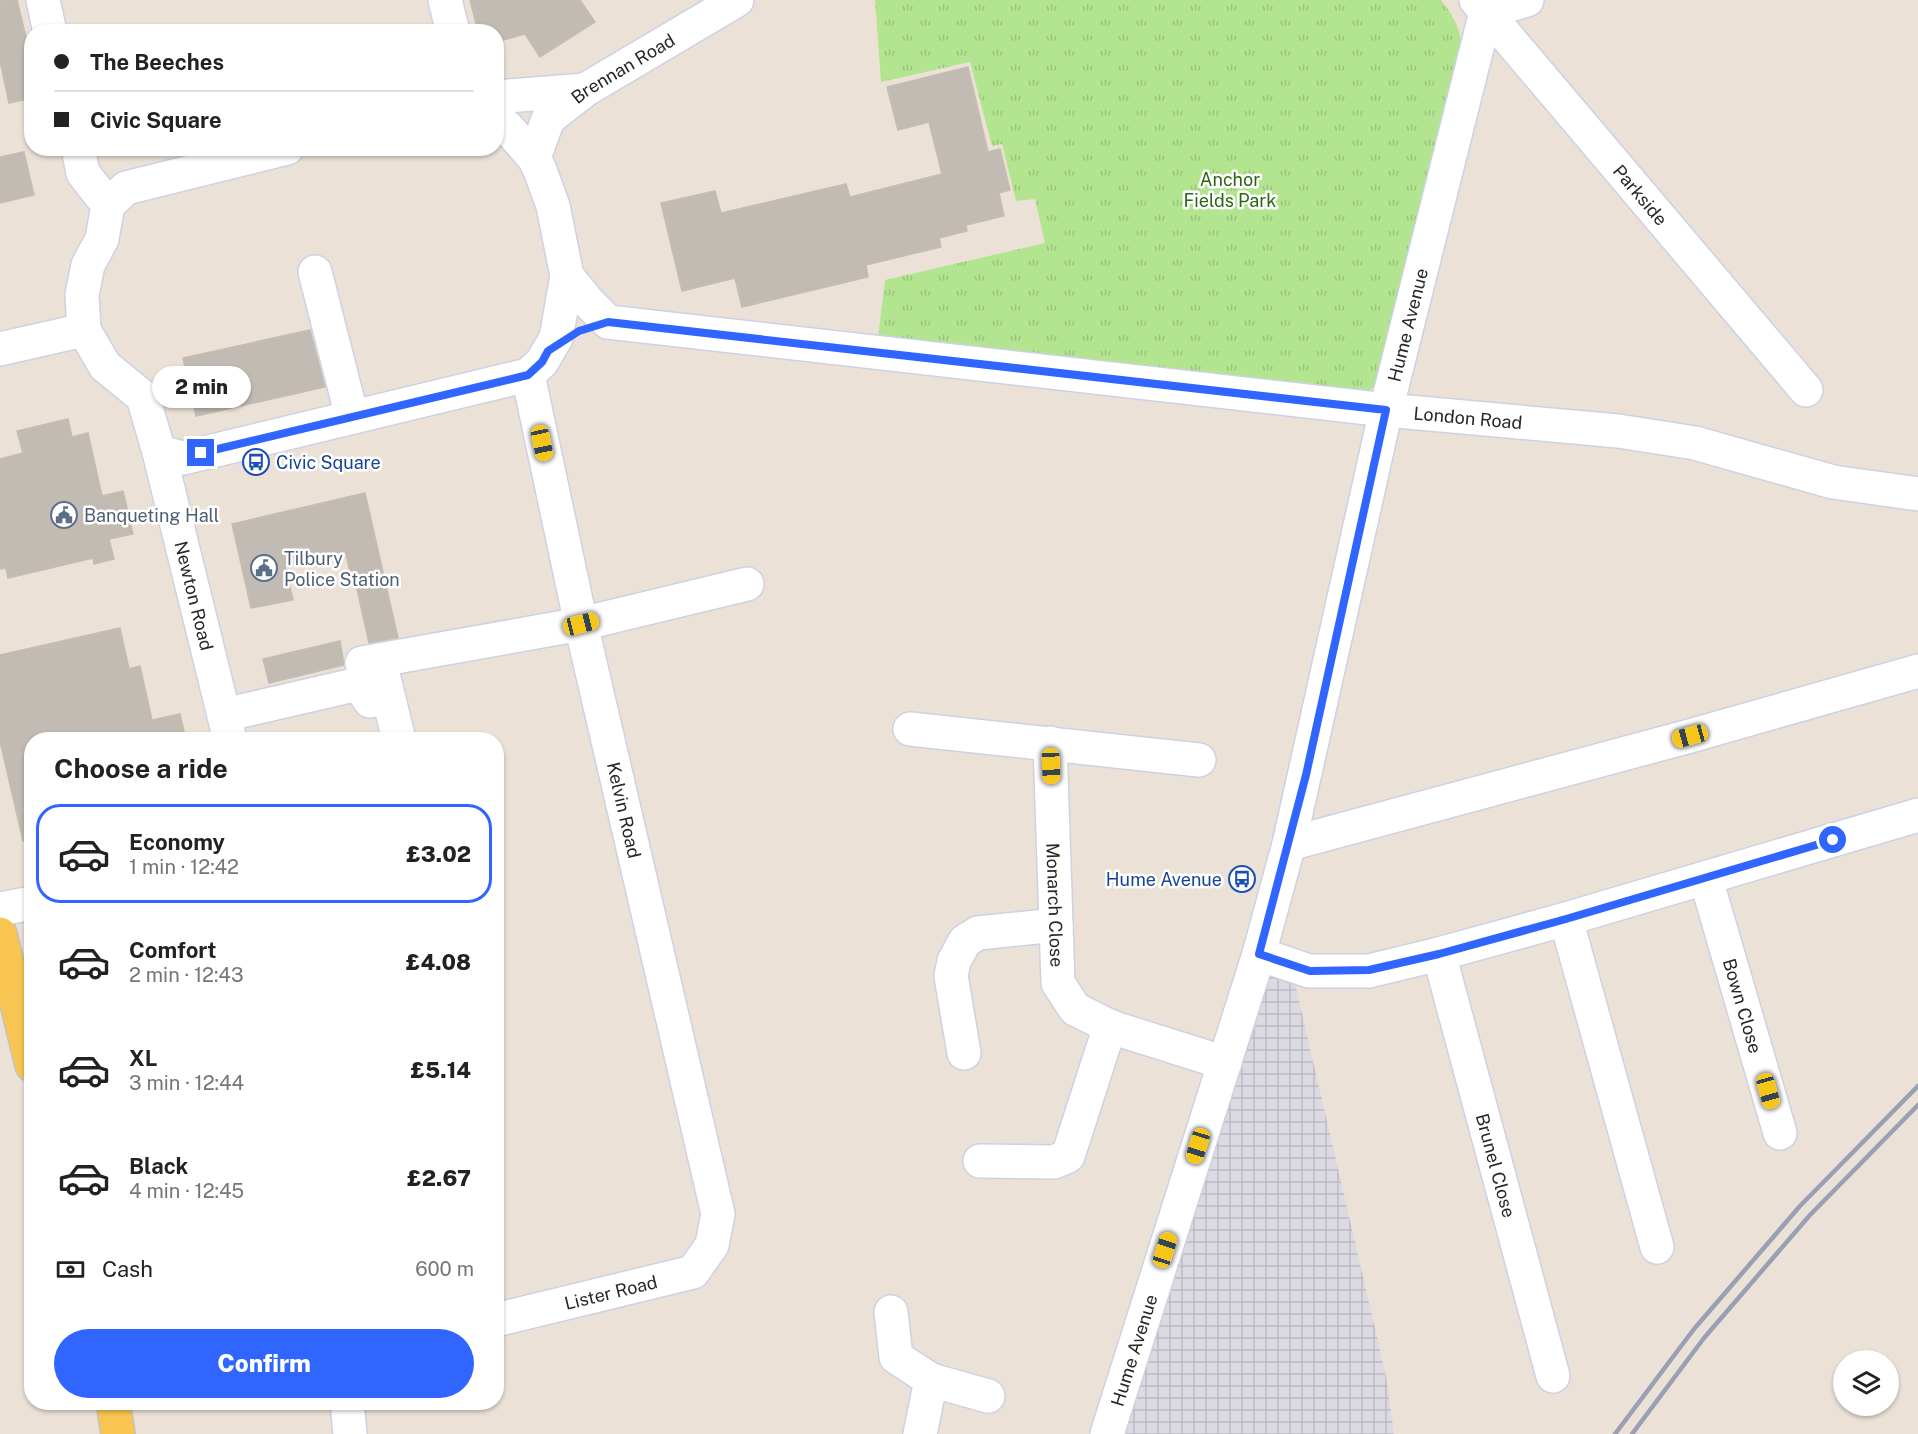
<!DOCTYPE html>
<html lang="en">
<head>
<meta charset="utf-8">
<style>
  :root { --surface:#fff; --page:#f2f2f2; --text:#222; --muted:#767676; --line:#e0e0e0; --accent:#3065ff }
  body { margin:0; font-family:"Public Sans",sans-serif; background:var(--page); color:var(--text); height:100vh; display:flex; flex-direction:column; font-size:22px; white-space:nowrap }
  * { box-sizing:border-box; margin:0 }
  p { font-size:20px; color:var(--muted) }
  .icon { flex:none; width:33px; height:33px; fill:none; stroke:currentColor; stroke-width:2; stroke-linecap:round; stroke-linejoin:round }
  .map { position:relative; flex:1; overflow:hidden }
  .side { position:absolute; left:24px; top:732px; width:480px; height:678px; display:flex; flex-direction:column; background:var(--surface); border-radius:24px; box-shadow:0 2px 4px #0004 }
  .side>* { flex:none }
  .guide { position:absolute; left:24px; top:24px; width:480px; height:132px; border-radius:24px; box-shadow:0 2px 4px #0004; display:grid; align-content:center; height:132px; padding:0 30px; background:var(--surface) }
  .tools { position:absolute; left:1833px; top:1350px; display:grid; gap:12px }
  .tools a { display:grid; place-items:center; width:66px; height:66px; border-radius:50%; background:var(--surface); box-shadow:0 2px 4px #0004; font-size:30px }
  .end { position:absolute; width:27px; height:27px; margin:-14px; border:8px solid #3065ff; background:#fff; box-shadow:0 0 0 3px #fff }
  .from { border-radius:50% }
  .bubble { position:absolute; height:42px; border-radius:21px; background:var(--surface); box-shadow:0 2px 4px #0004; font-size:20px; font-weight:800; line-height:42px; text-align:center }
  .car { position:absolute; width:18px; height:36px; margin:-18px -9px; border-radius:8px; box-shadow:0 0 4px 2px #0007; background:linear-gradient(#f5c518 24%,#345 0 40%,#f5c518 0 76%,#345 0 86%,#f5c518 0) }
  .guide b { display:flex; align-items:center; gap:21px; height:57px; font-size:22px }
  .guide b+b { border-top:2px solid var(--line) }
  .guide i { width:15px; height:15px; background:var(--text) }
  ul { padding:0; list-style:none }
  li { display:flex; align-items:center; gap:18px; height:99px; margin:0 12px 9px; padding:0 18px; border:3px solid transparent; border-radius:24px }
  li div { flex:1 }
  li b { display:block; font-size:22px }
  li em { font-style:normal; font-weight:800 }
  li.current { border-color:var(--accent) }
  li>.icon { width:54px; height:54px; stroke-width:1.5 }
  h2 { padding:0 30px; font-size:27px; line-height:72px }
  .pay { display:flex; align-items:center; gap:15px; height:66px; padding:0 30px; font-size:22px }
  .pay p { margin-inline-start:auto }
  .button { display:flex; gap:12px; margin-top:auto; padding:12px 30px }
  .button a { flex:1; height:69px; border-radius:36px; background:var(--accent); color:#fff; font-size:24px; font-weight:800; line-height:69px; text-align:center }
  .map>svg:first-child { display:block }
  .industrial { fill:url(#industrial-grid) }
  .park { fill:url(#park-tufts) }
  .building { fill:#c2bbb4; stroke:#c6bdb1; stroke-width:1.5 }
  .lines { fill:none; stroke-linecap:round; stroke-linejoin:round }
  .minor-casing { stroke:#cdd2e2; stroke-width:36 }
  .major-casing { stroke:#c3c3c3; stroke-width:36 }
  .minor { stroke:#fff; stroke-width:33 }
  .major { stroke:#f8c550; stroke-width:33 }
  .rail { stroke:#9a9fb3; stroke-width:4.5 }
  .route { stroke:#3065ff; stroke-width:8 }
  .labels { text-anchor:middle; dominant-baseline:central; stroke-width:5; stroke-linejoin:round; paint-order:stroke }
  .street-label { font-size:18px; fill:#272727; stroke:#fff }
  .park-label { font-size:18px; fill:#2b6615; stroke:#fff }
  .transit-label { font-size:18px; fill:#164399; stroke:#fff; text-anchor:start }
  .service-label { font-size:18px; fill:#4e5e75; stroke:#fff; text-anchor:start }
</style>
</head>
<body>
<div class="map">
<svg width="1918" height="1434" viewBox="0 0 1918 1434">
  <defs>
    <pattern id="industrial-grid" width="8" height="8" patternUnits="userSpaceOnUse" patternTransform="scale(1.5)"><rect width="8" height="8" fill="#dbd9e2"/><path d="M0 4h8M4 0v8" fill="none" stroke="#bcbac2"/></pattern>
    <pattern id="park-tufts" width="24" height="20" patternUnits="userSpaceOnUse" patternTransform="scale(1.5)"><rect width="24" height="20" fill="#b3e590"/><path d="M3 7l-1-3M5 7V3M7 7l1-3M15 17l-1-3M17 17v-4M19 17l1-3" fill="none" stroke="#9ac47c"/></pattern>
  </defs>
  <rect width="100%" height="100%" fill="#ebe1d7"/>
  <path class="industrial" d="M1260 955 1291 966 1386 1376 1394 1434H1109Z"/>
  <path class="park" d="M875 0H1441C1454 16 1461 30 1462 51L1382 379 1373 388 1364 393 878 338 885 280 1045 243 1035 199 1016 201 1002 144 992 146 970 62 881 82Z"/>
  <path class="building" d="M0 0H17L32 62V98L9 103 0 61Z
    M470 0H580L595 22 540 57 525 34 496 42V32H478Z
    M968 67 988 152 1000 149 1010 190 999 193 1004 216 966 225 967 231 939 238 941 247 866 265 868 277 742 307 735 278 682 291 661 203 715 191 721 213 846 184 850 197 942 174 929 122 898 130 887 87Z
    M24 152 34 195 0 203V157Z
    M310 330 325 387 196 416 183 358Z
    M68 419 72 437 88 433 102 496 123 491 133 534 109 539 114 559 94 564 93 558 8 578 6 568 0 569V459L23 453 17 431Z
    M365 493 398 638 369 643 353 571 350 572 345 551 285 565 293 600 251 608 232 524Z
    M120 628 129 669 140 666 152 720 180 714 186 740H32V840L23 841 0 741V655Z
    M340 641 344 665 269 683 263 659Z"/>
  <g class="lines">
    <defs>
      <g id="minor">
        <path d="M43 0 50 32"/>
        <path d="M445 0 453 32"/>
        <path id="s1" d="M1476 0 1806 390"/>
        <path d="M1486 12 1527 0"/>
        <path d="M496 97 585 90"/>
        <path d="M78 148 83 173 108 205"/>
        <path d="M287 148 126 188 108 205 102 239 88 265 82 295 84 330 105 366 143 397 159 452 183 458 528 375 542 362 556 338 567 276 553 206 540 170 534 158 507 127 496 119"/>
        <path id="s2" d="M534 158 548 119 585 90 737 0"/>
        <path d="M315 272 352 417"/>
        <path id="s3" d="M567 276 589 303 608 322 1386 410 1618 431 1695 443 1833 482 1918 494"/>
        <path d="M0 349 84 330"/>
        <path id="s4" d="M159 452 230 740"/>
        <path d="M362 663 581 624 747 584"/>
        <path d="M381 666 399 740"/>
        <path d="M224 715 354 685 362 689 370 701"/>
        <path d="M910 729 1199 760"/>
        <path id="s5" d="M1050 743 1058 983 1075 1009 1111 1027 1225 1063"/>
        <path d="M1289 844 1690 736 1918 671"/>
        <path id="s6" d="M1706 879 1780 1133"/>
        <path d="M0 909 32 903"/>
        <path d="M1566 919 1657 1247"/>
        <path d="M1259 954 1309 971H1369L1439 954 1566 919 1918 815"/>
        <path id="s7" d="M1439 954 1553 1376"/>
        <path d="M964 1053 951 976 954 961 965 941 978 933 1056 925"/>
        <path d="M980 1161 1054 1162 1068 1156 1110 1026"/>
        <path d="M891 1312 896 1357 931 1380 920 1434"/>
        <path id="s8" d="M496 1320 693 1272 712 1245 718 1214 581 624 528 375"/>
        <path d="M931 1380 988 1396"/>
        <path d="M347 1402 350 1434"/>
        <path id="s9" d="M1107 1434 1259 954 1289 844 1386 410 1486 12"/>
      </g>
      <path id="major" d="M0 934 32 1065
        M113 1402 118 1434"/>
    </defs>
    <use href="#minor" class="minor-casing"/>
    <use href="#major" class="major-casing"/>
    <use href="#minor" class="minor"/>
    <use href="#major" class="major"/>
    <path class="rail" d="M1615 1434 1694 1329 1800 1206 1918 1086
      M1632 1434 1704 1338 1810 1215 1918 1105"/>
  </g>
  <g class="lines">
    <path class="route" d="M201 453 528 375 542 362 548 351 579 331 608 322 1386 410 1306 775 1259 954 1310 971 1369 970 1439 954 1566 919 1833 840"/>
  </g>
  <defs>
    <symbol id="bus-ring" viewBox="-11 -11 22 22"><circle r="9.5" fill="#fff" stroke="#1a4fb4" stroke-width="1.5"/><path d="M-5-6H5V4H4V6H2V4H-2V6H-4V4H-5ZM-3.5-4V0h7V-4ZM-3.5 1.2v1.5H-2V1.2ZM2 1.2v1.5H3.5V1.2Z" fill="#1a4fb4"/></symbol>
    <symbol id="civic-ring" viewBox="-11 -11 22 22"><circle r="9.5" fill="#fff" stroke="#5c6f8a" stroke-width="1.5"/><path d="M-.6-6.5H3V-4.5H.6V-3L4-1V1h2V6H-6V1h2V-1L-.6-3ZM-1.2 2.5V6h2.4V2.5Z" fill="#5c6f8a"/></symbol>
  </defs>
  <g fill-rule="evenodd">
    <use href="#bus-ring" x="241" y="447" width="30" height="30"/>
    <use href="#civic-ring" x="49" y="500" width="30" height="30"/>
    <use href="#civic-ring" x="249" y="553" width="30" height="30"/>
    <use href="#bus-ring" x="1227" y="864" width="30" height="30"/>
  </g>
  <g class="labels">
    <g class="street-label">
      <text stroke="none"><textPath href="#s2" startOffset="132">Brennan Road</textPath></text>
      <text stroke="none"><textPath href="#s1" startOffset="255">Parkside</textPath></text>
      <text stroke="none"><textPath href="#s9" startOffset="1150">Hume Avenue</textPath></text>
      <text stroke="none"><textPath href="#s3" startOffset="927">London Road</textPath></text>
      <text stroke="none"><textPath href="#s4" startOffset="148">Newton Road</textPath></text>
      <text transform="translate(624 810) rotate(77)">Kelvin Road</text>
      <text stroke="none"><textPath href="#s5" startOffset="162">Monarch Close</textPath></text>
      <text stroke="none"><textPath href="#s6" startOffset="132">Bown Close</textPath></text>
      <text stroke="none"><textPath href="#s7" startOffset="219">Brunel Close</textPath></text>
      <text stroke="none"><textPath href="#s8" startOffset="118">Lister Road</textPath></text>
      <text stroke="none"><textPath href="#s9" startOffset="88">Hume Avenue</textPath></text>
    </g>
    <g class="park-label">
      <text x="1230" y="179">Anchor<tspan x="1230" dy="21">Fields Park</tspan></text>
    </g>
    <g class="transit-label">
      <text x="276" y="462">Civic Square</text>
      <text x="1222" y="879" text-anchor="end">Hume Avenue</text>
    </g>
    <g class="service-label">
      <text x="84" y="515">Banqueting Hall</text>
      <text x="284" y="558">Tilbury<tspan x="284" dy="21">Police Station</tspan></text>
    </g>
  </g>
</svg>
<div class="tools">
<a><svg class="icon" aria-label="layers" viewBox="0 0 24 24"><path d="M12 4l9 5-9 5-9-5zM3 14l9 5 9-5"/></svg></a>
</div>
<i class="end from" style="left:1833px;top:840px"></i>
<i class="end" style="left:201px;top:453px"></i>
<div class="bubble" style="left:152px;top:366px;width:99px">2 min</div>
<i class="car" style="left:542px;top:443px;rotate:168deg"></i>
<i class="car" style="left:581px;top:624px;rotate:76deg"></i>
<i class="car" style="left:1690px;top:736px;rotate:255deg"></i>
<i class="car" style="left:1051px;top:766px;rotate:178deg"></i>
<i class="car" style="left:1768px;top:1091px;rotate:164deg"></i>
<i class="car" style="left:1198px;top:1146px;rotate:197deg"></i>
<i class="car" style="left:1165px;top:1250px;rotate:18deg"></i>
<div class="guide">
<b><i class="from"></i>The Beeches</b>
<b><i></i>Civic Square</b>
</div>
<section class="side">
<h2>Choose a ride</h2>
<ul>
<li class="current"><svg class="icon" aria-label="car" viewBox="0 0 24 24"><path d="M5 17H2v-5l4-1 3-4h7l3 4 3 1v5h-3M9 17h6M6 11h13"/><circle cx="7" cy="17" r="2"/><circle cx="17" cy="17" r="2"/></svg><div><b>Economy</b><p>1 min · 12:42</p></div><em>£3.02</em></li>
<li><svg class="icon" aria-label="car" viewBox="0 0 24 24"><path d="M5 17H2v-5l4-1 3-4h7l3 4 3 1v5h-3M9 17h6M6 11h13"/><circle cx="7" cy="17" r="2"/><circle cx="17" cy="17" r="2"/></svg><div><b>Comfort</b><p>2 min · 12:43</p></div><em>£4.08</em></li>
<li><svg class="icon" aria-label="car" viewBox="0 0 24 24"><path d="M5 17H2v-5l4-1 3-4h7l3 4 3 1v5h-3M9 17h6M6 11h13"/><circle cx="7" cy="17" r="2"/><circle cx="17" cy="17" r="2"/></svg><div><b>XL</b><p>3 min · 12:44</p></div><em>£5.14</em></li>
<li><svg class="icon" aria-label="car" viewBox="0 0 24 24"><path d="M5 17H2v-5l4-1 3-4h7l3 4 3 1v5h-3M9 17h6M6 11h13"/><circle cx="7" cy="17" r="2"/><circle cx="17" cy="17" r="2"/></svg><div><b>Black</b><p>4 min · 12:45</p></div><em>£2.67</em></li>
</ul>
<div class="pay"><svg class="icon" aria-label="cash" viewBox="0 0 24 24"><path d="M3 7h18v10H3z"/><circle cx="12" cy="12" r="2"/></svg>Cash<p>600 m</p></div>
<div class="button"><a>Confirm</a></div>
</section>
</div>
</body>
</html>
